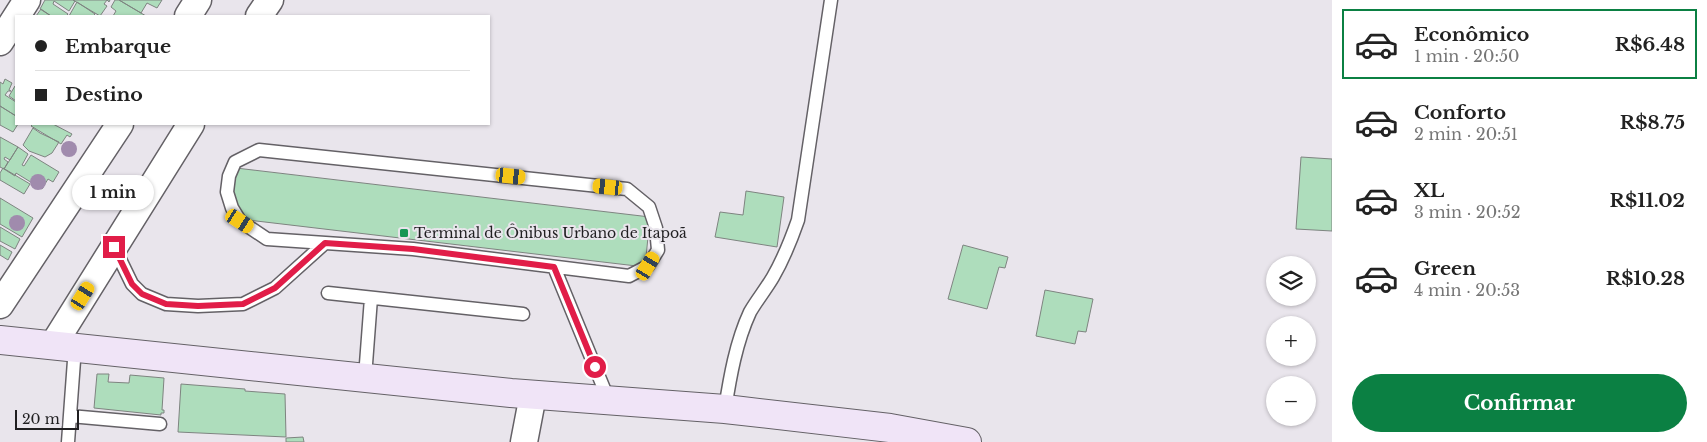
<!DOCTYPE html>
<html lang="pt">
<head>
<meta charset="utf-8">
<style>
  :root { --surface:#fff; --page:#f6f6f6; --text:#222; --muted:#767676; --line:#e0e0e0; --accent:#0b8043 }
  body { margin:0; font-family:"Libre Baskerville",serif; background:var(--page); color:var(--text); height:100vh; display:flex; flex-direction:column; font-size:19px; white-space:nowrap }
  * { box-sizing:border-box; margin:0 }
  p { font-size:16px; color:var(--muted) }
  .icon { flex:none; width:28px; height:28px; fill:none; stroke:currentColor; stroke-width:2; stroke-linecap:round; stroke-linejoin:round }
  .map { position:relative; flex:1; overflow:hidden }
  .panel { display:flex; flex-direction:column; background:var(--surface); width:375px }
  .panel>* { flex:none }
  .banner { position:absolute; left:15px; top:15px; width:475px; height:110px; border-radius:0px; box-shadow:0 1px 4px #0004; display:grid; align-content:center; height:110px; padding:0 20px; background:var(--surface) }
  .buttons { position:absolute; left:1266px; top:256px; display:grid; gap:10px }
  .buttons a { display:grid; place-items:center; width:50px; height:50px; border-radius:50%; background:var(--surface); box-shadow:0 1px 4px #0004; font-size:25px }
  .scale { position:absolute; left:15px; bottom:12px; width:64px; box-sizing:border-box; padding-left:5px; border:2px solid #201f21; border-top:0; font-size:14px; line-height:18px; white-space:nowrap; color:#201f21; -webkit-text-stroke:4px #e9e5ec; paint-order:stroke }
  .end { position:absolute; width:22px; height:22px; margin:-11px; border:6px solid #e11d48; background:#fff; box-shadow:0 0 0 2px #fff }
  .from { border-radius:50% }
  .bubble { position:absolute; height:35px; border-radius:18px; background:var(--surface); box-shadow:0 1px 4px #0004; font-size:16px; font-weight:700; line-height:35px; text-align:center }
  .car { position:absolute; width:15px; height:30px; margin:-15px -8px; border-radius:6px; box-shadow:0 0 4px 1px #0007; background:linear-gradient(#f5c518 24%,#345 0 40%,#f5c518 0 76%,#345 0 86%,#f5c518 0) }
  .banner b { display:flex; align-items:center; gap:18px; height:48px; font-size:19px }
  .banner b+b { border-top:1px solid var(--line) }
  .banner i { width:12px; height:12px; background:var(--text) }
  ul { padding:9px 0 0; list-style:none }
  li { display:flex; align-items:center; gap:15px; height:70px; margin:0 10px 8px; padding:0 10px; border:2px solid transparent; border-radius:0px }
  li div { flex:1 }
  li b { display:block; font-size:19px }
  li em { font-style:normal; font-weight:700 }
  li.active { border-color:var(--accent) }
  li>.icon { width:45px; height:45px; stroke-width:1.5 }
  .action { display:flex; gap:10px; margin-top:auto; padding:10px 20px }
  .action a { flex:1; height:58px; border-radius:30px; background:var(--accent); color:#fff; font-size:20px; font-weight:700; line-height:58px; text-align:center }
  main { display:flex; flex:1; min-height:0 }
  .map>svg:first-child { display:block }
  .building { fill:#aeddbc; stroke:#7e8480 }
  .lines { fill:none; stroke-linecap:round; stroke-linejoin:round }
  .lane-casing { stroke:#646166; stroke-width:15 }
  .street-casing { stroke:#646166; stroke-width:29 }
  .secondary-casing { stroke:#646166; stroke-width:30 }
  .lane { stroke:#fff; stroke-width:12 }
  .street { stroke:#fff; stroke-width:26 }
  .secondary { stroke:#f0e4f7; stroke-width:28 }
  .tree { fill:#a08bad }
  .route { stroke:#e11d48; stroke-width:6 }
  .poi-dot { fill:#179755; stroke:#e9e5ec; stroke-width:2 }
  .labels { text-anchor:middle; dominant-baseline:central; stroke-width:4; stroke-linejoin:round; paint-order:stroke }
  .poi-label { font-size:14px; fill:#201f21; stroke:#e9e5ec; text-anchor:start }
</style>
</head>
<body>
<main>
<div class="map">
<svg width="1332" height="442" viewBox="0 0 1332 442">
  <rect width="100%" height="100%" fill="#e9e5ec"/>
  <path class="building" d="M45 0H73L75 1 69 11 54 1 53 4 68 14 66 16H51L40 9Z
    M73 0H110L109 2 107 0 104 4 107 6 100 16Z
    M115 0H119L146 16H113L116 11 111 7Z
    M119 0H162L157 8 147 3 141 13Z
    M77 2 95 14 93 16H69Z
    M41 9 51 16H36Z
    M5 79 12 83 9 90 11 91H8L5 95 16 102V116L0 106V82L3 84Z
    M15 86H16V101L9 96Z
    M0 106 16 116V124H18L13 132 0 125Z
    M33 124H53L72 134 70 137 67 135 61 144 31 126Z
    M33 128 40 133 59 142 52 153 45 157 29 151 23 145Z
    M0 137 18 147 10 160 5 157 4 159 8 162 4 169 0 167Z
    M18 147 28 154 22 165 24 166 31 155 59 172 53 182 48 179 42 189 16 173 15 176 4 169Z
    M1301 157 1332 159V231L1296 229Z
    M3 168 30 184 24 194 0 180V173Z
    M236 168 650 217 645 267 231 218Z
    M746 191 784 197 777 247 715 237 720 212 743 215Z
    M0 198 33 218 22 237 0 224Z
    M0 227 20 239 15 249 0 241Z
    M0 245 12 252 8 260 0 255Z
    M963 245 1008 257 1005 268 999 267 987 309 948 299Z
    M1045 290 1093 299 1086 332 1078 331 1075 344 1036 336Z
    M97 374H109L108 382 129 383 130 375 164 378 162 410H164V413H161V415L94 408Z
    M181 384 245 389V391L285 394 286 437 178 432Z
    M303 437 304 442H286V438Z"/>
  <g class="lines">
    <defs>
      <path id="lane" d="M259 150 627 189 649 207 656 228 658 250 648 266 629 276 413 249 267 239 240 221 232 208 227 192 229 176 235 162Z
        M114 247 132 284 142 294 166 304 198 306 243 304 275 288 325 243
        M554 267 609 401
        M328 293 523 314
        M365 377 371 298
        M725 409C730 377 736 342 750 312 757 300 766 289 773 277 784 258 791 240 798 220L831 0
        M70 416 160 424
        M68 442 75 347"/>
      <path id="street" d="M188 16 198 0
        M259 16 270 0
        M0 42 27 0
        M0 305 120 124
        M53 345 191 124
        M524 442 533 395"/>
      <path id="secondary" d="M0 340 511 393 725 409 890 428 967 442"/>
    </defs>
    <use href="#lane" class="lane-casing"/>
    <use href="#street" class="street-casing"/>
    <use href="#secondary" class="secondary-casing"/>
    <use href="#lane" class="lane"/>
    <use href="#street" class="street"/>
    <use href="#secondary" class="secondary"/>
  </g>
  <g class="tree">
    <circle cx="69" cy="149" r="8"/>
    <circle cx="38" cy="182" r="8"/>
    <circle cx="17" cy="223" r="8"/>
  </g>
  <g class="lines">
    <path class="route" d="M114 247 132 284 142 294 166 304 198 306 243 304 275 288 325 243 413 249 554 267 595 367"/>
  </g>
  <rect class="poi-dot" x="399" y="228" width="10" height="10" rx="2.5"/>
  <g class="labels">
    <g class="poi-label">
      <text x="414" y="233">Terminal de Ônibus Urbano de Itapoã</text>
    </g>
  </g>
</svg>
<div class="buttons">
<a><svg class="icon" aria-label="layers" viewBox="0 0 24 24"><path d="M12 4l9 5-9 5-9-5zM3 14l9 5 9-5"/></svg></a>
<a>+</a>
<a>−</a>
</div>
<div class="scale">20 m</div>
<i class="end from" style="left:595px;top:367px"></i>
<i class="end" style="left:114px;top:247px"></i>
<div class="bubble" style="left:72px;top:175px;width:82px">1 min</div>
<i class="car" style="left:511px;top:176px;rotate:96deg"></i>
<i class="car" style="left:608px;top:187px;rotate:276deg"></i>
<i class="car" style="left:240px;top:221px;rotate:123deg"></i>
<i class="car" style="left:648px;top:266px;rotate:31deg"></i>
<i class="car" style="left:83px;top:296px;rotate:32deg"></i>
<div class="banner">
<b><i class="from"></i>Embarque</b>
<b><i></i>Destino</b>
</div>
</div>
<section class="panel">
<ul>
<li class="active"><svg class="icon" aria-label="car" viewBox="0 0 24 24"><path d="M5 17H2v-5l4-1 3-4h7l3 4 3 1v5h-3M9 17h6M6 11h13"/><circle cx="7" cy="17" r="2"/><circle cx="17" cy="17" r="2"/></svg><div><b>Econômico</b><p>1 min · 20:50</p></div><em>R$6.48</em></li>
<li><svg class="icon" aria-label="car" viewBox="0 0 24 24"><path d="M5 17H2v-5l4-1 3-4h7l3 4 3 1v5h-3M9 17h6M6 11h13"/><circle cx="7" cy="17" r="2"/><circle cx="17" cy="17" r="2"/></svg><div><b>Conforto</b><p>2 min · 20:51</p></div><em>R$8.75</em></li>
<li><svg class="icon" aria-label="car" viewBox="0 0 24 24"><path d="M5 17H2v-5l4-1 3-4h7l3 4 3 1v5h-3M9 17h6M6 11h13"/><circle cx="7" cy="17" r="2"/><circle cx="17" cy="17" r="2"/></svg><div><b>XL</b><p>3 min · 20:52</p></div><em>R$11.02</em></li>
<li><svg class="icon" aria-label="car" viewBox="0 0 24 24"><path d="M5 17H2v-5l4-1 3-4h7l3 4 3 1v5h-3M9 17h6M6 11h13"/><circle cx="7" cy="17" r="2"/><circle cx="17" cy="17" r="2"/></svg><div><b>Green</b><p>4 min · 20:53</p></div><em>R$10.28</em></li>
</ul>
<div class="action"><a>Confirmar</a></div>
</section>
</main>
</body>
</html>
